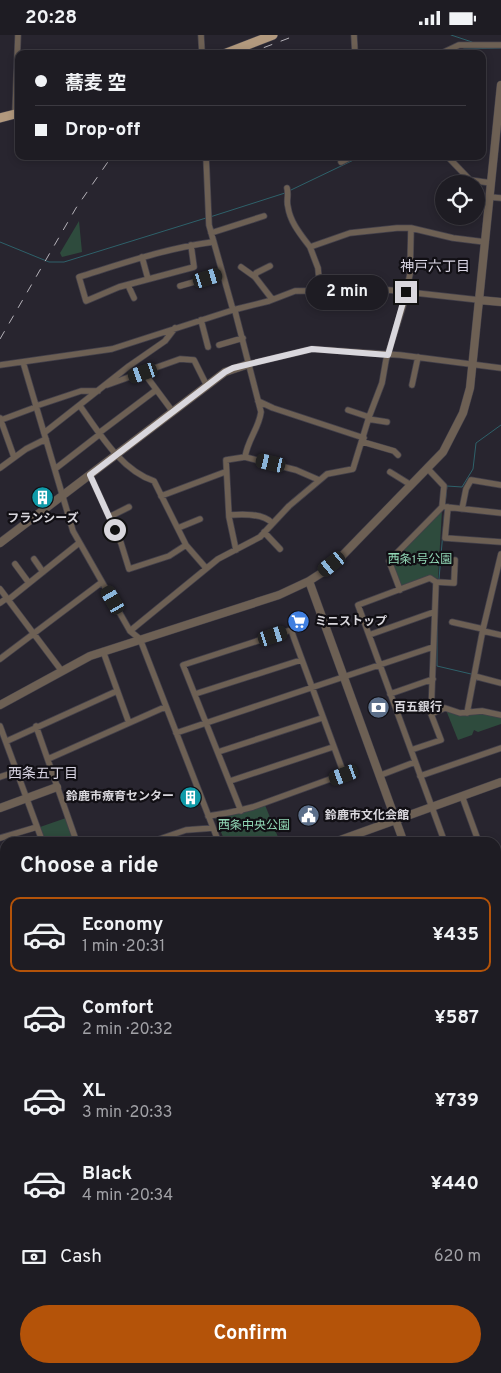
<!DOCTYPE html>
<html lang="en">
<head>
<meta charset="utf-8">
<style>
  :root { --surface:#1e1c23; --page:#2b2930; --text:#f1f3f6; --muted:#a1a1a6; --line:#3c3a41; --accent:#b45309 }
  body { margin:0; font-family:Overpass,"Noto Sans JP",sans-serif; background:var(--page); color:var(--text); height:100vh; display:flex; flex-direction:column; font-size:19px; white-space:nowrap }
  * { box-sizing:border-box; margin:0 }
  p { font-size:16px; color:var(--muted) }
  .icon { flex:none; width:28px; height:28px; fill:none; stroke:currentColor; stroke-width:2; stroke-linecap:round; stroke-linejoin:round }
  .map { position:relative; flex:1; overflow:hidden }
  .side { position:absolute; left:0px; top:802px; width:501px; height:536px; display:flex; flex-direction:column; background:var(--surface); border-radius:15px 15px 0 0; box-shadow:0 2px 8px #0003,0 0 0 1px var(--line) }
  .side>* { flex:none }
  .top-card { position:absolute; left:15px; top:15px; width:471px; height:110px; border-radius:10px; box-shadow:0 2px 8px #0003,0 0 0 1px var(--line); display:grid; align-content:center; height:110px; padding:0 20px; background:var(--surface) }
  .controls { position:absolute; left:435px; top:140px; display:grid; gap:10px }
  .controls a { display:grid; place-items:center; width:50px; height:50px; border-radius:50%; background:var(--surface); box-shadow:0 2px 8px #0003,0 0 0 1px var(--line); font-size:25px }
  .end { position:absolute; width:22px; height:22px; margin:-11px; border:6px solid #d9d7dd; background:#111; box-shadow:0 0 0 2px #111 }
  .from { border-radius:50% }
  .bubble { position:absolute; height:35px; border-radius:18px; background:var(--surface); box-shadow:0 2px 8px #0003,0 0 0 1px var(--line); font-size:16px; font-weight:700; line-height:35px; text-align:center }
  .car { position:absolute; width:15px; height:30px; margin:-15px -8px; border-radius:6px; box-shadow:0 0 4px 1px #0007; background:linear-gradient(#222 24%,#8ab4d8 0 40%,#222 0 76%,#8ab4d8 0 86%,#222 0) }
  .top-card b { display:flex; align-items:center; gap:18px; height:48px; font-size:19px }
  .top-card b+b { border-top:1px solid var(--line) }
  .top-card i { width:12px; height:12px; background:var(--text) }
  ul { padding:0; list-style:none }
  li { display:flex; align-items:center; gap:15px; height:75px; margin:0 10px 8px; padding:0 10px; border:2px solid transparent; border-radius:10px }
  li div { flex:1 }
  li b { display:block; font-size:19px }
  li em { font-style:normal; font-weight:700 }
  li.selected { border-color:var(--accent) }
  li>.icon { width:45px; height:45px; stroke-width:1.5 }
  h2 { padding:0 20px; font-size:22px; line-height:60px }
  .pay { display:flex; align-items:center; gap:12px; height:55px; padding:0 20px; font-size:19px }
  .pay p { margin-inline-start:auto }
  .button { display:flex; gap:10px; margin-top:auto; padding:10px 20px }
  .button a { flex:1; height:58px; border-radius:30px; background:var(--accent); color:#fff; font-size:20px; font-weight:700; line-height:58px; text-align:center }
  .status { display:flex; justify-content:space-between; align-items:center; height:35px; padding:0 25px; background:var(--surface); direction:ltr }
  .status svg { height:14px; fill:currentColor }
  .map>svg:first-child { display:block }
  .green { fill:#2e4b3d }
  .lines { fill:none; stroke-linecap:round; stroke-linejoin:round }
  .stream { stroke:#2e616a; stroke-width:1 }
  .minor-casing { stroke:#44414b; stroke-width:7 }
  .tertiary-casing { stroke:#44414b; stroke-width:9 }
  .secondary-casing { stroke:#44414b; stroke-width:10 }
  .primary-casing { stroke:#44414b; stroke-width:10 }
  .minor { stroke:#6d6054; stroke-width:5.5 }
  .tertiary { stroke:#6d6054; stroke-width:8 }
  .secondary { stroke:#94806c; stroke-width:9 }
  .primary { stroke:#b2997e; stroke-width:9 }
  .rail { stroke:#b5b2b9; stroke-width:1; stroke-dasharray:9 9; stroke-linecap:butt }
  .route { stroke:#d9d7dd; stroke-width:6 }
  .labels { text-anchor:middle; dominant-baseline:central; stroke-width:4.5; stroke-linejoin:round; paint-order:stroke }
  .poi-label { font-size:12px; font-weight:bold; fill:#d9d7dd; stroke:#110f14; text-anchor:start }
  .park-label { font-size:12px; fill:#92d8b6; stroke:#110f14 }
  .neighbourhood-label { font-size:14px; fill:#d8d4e2; stroke:#110f14 }
</style>
</head>
<body>
<div class="status"><b>20:28</b><svg viewBox="0 0 49 12"><path d="M0 12V9h3v3zM5 12V6h3v6zM10 12V3h3v9zM15 12V0h3v12zM26 1h20v11H26zM47 4h2v5h-2z"/></svg></div>
<div class="map">
<svg width="501" height="1338" viewBox="0 0 501 1338">
  <rect width="100%" height="100%" fill="#28252f"/>
  <path class="green" d="M79 186 82 217 62 222 60 218Z
    M442 475 438 544 431 541 401 551 392 527Z
    M446 675 501 681V689L478 697 474 695 472 700 458 705Z
    M265 770 280 807H225L215 782Z
    M66 783 75 807H45L40 792Z"/>
  <g class="lines">
    <path class="stream" d="M451 0 472 7
      M449 19 464 14 501 13
      M291 155 362 121
      M210 182 285 158
      M0 207 49 227H64L206 183
      M445 469 447 451 462 452 473 434 476 408 501 390
      M439 544 445 473
      M437 585V631L471 639
      M496 909 501 910
      M496 929 501 927
      M496 1111 501 1109
      M0 1120 5 1118
      M0 1282 5 1280
      M496 1321 501 1335"/>
    <defs>
      <path id="minor" d="M201 0 202 19
        M354 0 355 19
        M440 19 459 10H501
        M15 79 18 0
        M206 121 209 190 233 275
        M447 121 470 145 491 148
        M341 127 353 121
        M287 153C289 160 286 166 288 172 290 187 301 200 310 212
        M489 162 501 163
        M211 198 264 181
        M191 210 194 232 119 252 86 266 79 242C124 228 167 213 213 207
        M142 222 148 244
        M241 232 255 242 272 264
        M255 242 256 238 270 231
        M128 250 134 263
        M180 251 222 239
        M320 255 318 233 310 212 350 198 397 193H411L453 203 485 207
        M235 276 261 377C259 393 248 404 245 422L296 435 319 445
        M201 285 208 312
        M219 310 243 303
        M23 327 73 496 130 596 140 604 219 808
        M249 329 312 314 400 320 501 333
        M0 330 112 314 233 275 269 266 295 256 389 255 479 265
        M144 338 173 377
        M107 350 180 324 194 325 207 351
        M412 350 418 322
        M258 366 273 373 364 403
        M36 371 81 356H98
        M80 371C100 399 121 435 154 446L186 510 206 533
        M348 375 369 382
        M0 383 14 422
        M368 384 387 387
        M1 385 36 372
        M44 398 129 331 165 306 175 293
        M99 398 156 355
        M363 407 394 416 398 420
        M0 433 26 414 46 404
        M55 434 100 399
        M390 437 411 450
        M90 440 121 508 129 534 169 521 186 510
        M161 461 225 437
        M446 472 501 478
        M448 472 445 503 501 507
        M462 474 466 454 471 445 501 450
        M229 480C242 479 263 478 272 488
        M109 482 129 472
        M178 493 200 484
        M264 497 280 514
        M236 515 229 482 226 425 245 422
        M34 524 43 537
        M15 529 29 548
        M436 547 454 548 455 525
        M0 554 61 635
        M400 555 389 526 442 472 444 451 428 434
        M8 565 79 508
        M0 568 7 563
        M452 587 483 594
        M130 596 218 524 260 502 289 471 327 439 353 434 369 382 382 348 386 325 404 268 410 239 411 193
        M483 596 501 600
        M369 600 434 577
        M103 616 129 688
        M0 624 102 547
        M474 641 501 648
        M195 659 301 625
        M390 659 433 644
        M467 678 483 594 501 519
        M0 691 43 808
        M36 691 77 808
        M176 698 433 612
        M7 706 117 656
        M411 715 441 705 431 679
        M218 717 322 683
        M48 724 165 672
        M381 740 415 727
        M420 741 501 713
        M0 742 18 736
        M230 746 333 712
        M462 761 478 805 472 808
        M208 781C224 779 238 776 253 772L344 739 291 595 183 630 241 776
        M0 803 37 792
        M148 808 186 795 213 793
        M445 808 358 570 430 543 436 547 431 679 445 673 460 678 482 676 501 680
        M0 833 5 832
        M0 860 5 858
        M0 893 5 891
        M496 933 501 931
        M496 1025 501 1023
        M0 1124 5 1123
        M0 1288 5 1303
        M16 1334 17 1338
        M269 1334 270 1338"/>
      <path id="tertiary" d="M479 265 501 267
        M0 508 225 337 249 329
        M309 546 404 808
        M0 670 90 621 279 560 309 546 323 537 339 524 443 417 463 378 470 353 501 50
        M0 773 57 752
        M332 808 501 747
        M0 929 5 928
        M496 1198 501 1196
        M87 1338 99 1334"/>
      <path id="secondary" d="M496 1072 501 1085"/>
      <path id="primary" d="M224 19 273 0
        M0 83 19 78
        M496 838 501 836
        M0 1015 5 1014"/>
    </defs>
    <use href="#minor" class="minor-casing"/>
    <use href="#tertiary" class="tertiary-casing"/>
    <use href="#secondary" class="secondary-casing"/>
    <use href="#primary" class="primary-casing"/>
    <use href="#minor" class="minor"/>
    <use href="#tertiary" class="tertiary"/>
    <use href="#secondary" class="secondary"/>
    <use href="#primary" class="primary"/>
    <path class="rail" d="M247 19 297 0
      M0 304 76 173 112 121"/>
  </g>
  <g class="lines">
    <path class="route" d="M115 495 90 440 225 337 233 333 312 314 388 320 406 257"/>
  </g>
  <defs>
    <symbol id="building-disc" viewBox="-11 -11 22 22"><circle r="9.5" fill="#0f9aa8" stroke="#110f14"/><path d="M-4-6H4V6H1V3H-1V6H-4ZM-2.5-4.3h1.7v1.8h-1.7ZM.8-4.3h1.7v1.8H.8ZM-2.5-1h1.7V.8h-1.7ZM.8-1h1.7V.8H.8Z" fill="#fff"/></symbol>
    <symbol id="supermarket-disc" viewBox="-11 -11 22 22"><circle r="9.5" fill="#3f7fe0" stroke="#110f14"/><path d="M-6-5.5h2.5l.6 2H6L4.5 2H-2.5L-4.4-4H-6ZM-1.5 3.2a1.3 1.3 0 1 0 .1 0ZM3 3.2a1.3 1.3 0 1 0 .1 0Z" fill="#fff"/></symbol>
    <symbol id="bank-disc" viewBox="-11 -11 22 22"><circle r="9.5" fill="#5c6f8a" stroke="#110f14"/><path d="M-6-4H6V4H-6ZM0-2.3a2.3 2.3 0 1 0 0 4.6a2.3 2.3 0 1 0 0-4.6Z" fill="#fff"/></symbol>
    <symbol id="civic-disc" viewBox="-11 -11 22 22"><circle r="9.5" fill="#5c6f8a" stroke="#110f14"/><path d="M-.6-6.5H3V-4.5H.6V-3L4-1V1h2V6H-6V1h2V-1L-.6-3ZM-1.2 2.5V6h2.4V2.5Z" fill="#fff"/></symbol>
  </defs>
  <g fill-rule="evenodd">
    <use href="#building-disc" x="30" y="450" width="25" height="25"/>
    <use href="#supermarket-disc" x="286" y="574" width="25" height="25"/>
    <use href="#bank-disc" x="366" y="660" width="25" height="25"/>
    <use href="#building-disc" x="178" y="750" width="25" height="25"/>
    <use href="#civic-disc" x="296" y="768" width="25" height="25"/>
  </g>
  <g class="labels">
    <g class="poi-label">
      <text x="43" y="484" text-anchor="middle">フランシーズ</text>
      <text x="315" y="587">ミニストップ</text>
      <text x="394" y="673">百五銀行</text>
      <text x="174" y="762" text-anchor="end">鈴鹿市療育センター</text>
      <text x="325" y="781">鈴鹿市文化会館</text>
    </g>
    <g class="park-label">
      <text x="420" y="525">西条1号公園</text>
      <text x="254" y="791">西条中央公園</text>
    </g>
    <g class="neighbourhood-label">
      <text x="435" y="232">神戸六丁目</text>
      <text x="43" y="739">西条五丁目</text>
    </g>
  </g>
</svg>
<div class="controls">
<a><svg class="icon" aria-label="locate" viewBox="0 0 24 24"><circle cx="12" cy="12" r="6"/><path d="M12 2v4M12 18v4M2 12h4M18 12h4"/></svg></a>
</div>
<i class="end from" style="left:115px;top:495px"></i>
<i class="end" style="left:406px;top:257px"></i>
<div class="bubble" style="left:306px;top:240px;width:82px">2 min</div>
<i class="car" style="left:208px;top:243px;rotate:73deg"></i>
<i class="car" style="left:143px;top:338px;rotate:251deg"></i>
<i class="car" style="left:271px;top:428px;rotate:283deg"></i>
<i class="car" style="left:332px;top:529px;rotate:231deg"></i>
<i class="car" style="left:113px;top:565px;rotate:330deg"></i>
<i class="car" style="left:273px;top:601px;rotate:72deg"></i>
<i class="car" style="left:344px;top:740px;rotate:250deg"></i>
<div class="top-card">
<b><i class="from"></i>蕎麦 空</b>
<b><i></i>Drop-off</b>
</div>
<section class="side">
<h2>Choose a ride</h2>
<ul>
<li class="selected"><svg class="icon" aria-label="car" viewBox="0 0 24 24"><path d="M5 17H2v-5l4-1 3-4h7l3 4 3 1v5h-3M9 17h6M6 11h13"/><circle cx="7" cy="17" r="2"/><circle cx="17" cy="17" r="2"/></svg><div><b>Economy</b><p>1 min · 20:31</p></div><em>¥435</em></li>
<li><svg class="icon" aria-label="car" viewBox="0 0 24 24"><path d="M5 17H2v-5l4-1 3-4h7l3 4 3 1v5h-3M9 17h6M6 11h13"/><circle cx="7" cy="17" r="2"/><circle cx="17" cy="17" r="2"/></svg><div><b>Comfort</b><p>2 min · 20:32</p></div><em>¥587</em></li>
<li><svg class="icon" aria-label="car" viewBox="0 0 24 24"><path d="M5 17H2v-5l4-1 3-4h7l3 4 3 1v5h-3M9 17h6M6 11h13"/><circle cx="7" cy="17" r="2"/><circle cx="17" cy="17" r="2"/></svg><div><b>XL</b><p>3 min · 20:33</p></div><em>¥739</em></li>
<li><svg class="icon" aria-label="car" viewBox="0 0 24 24"><path d="M5 17H2v-5l4-1 3-4h7l3 4 3 1v5h-3M9 17h6M6 11h13"/><circle cx="7" cy="17" r="2"/><circle cx="17" cy="17" r="2"/></svg><div><b>Black</b><p>4 min · 20:34</p></div><em>¥440</em></li>
</ul>
<div class="pay"><svg class="icon" aria-label="cash" viewBox="0 0 24 24"><path d="M3 7h18v10H3z"/><circle cx="12" cy="12" r="2"/></svg>Cash<p>620 m</p></div>
<div class="button"><a>Confirm</a></div>
</section>
</div>
</body>
</html>
